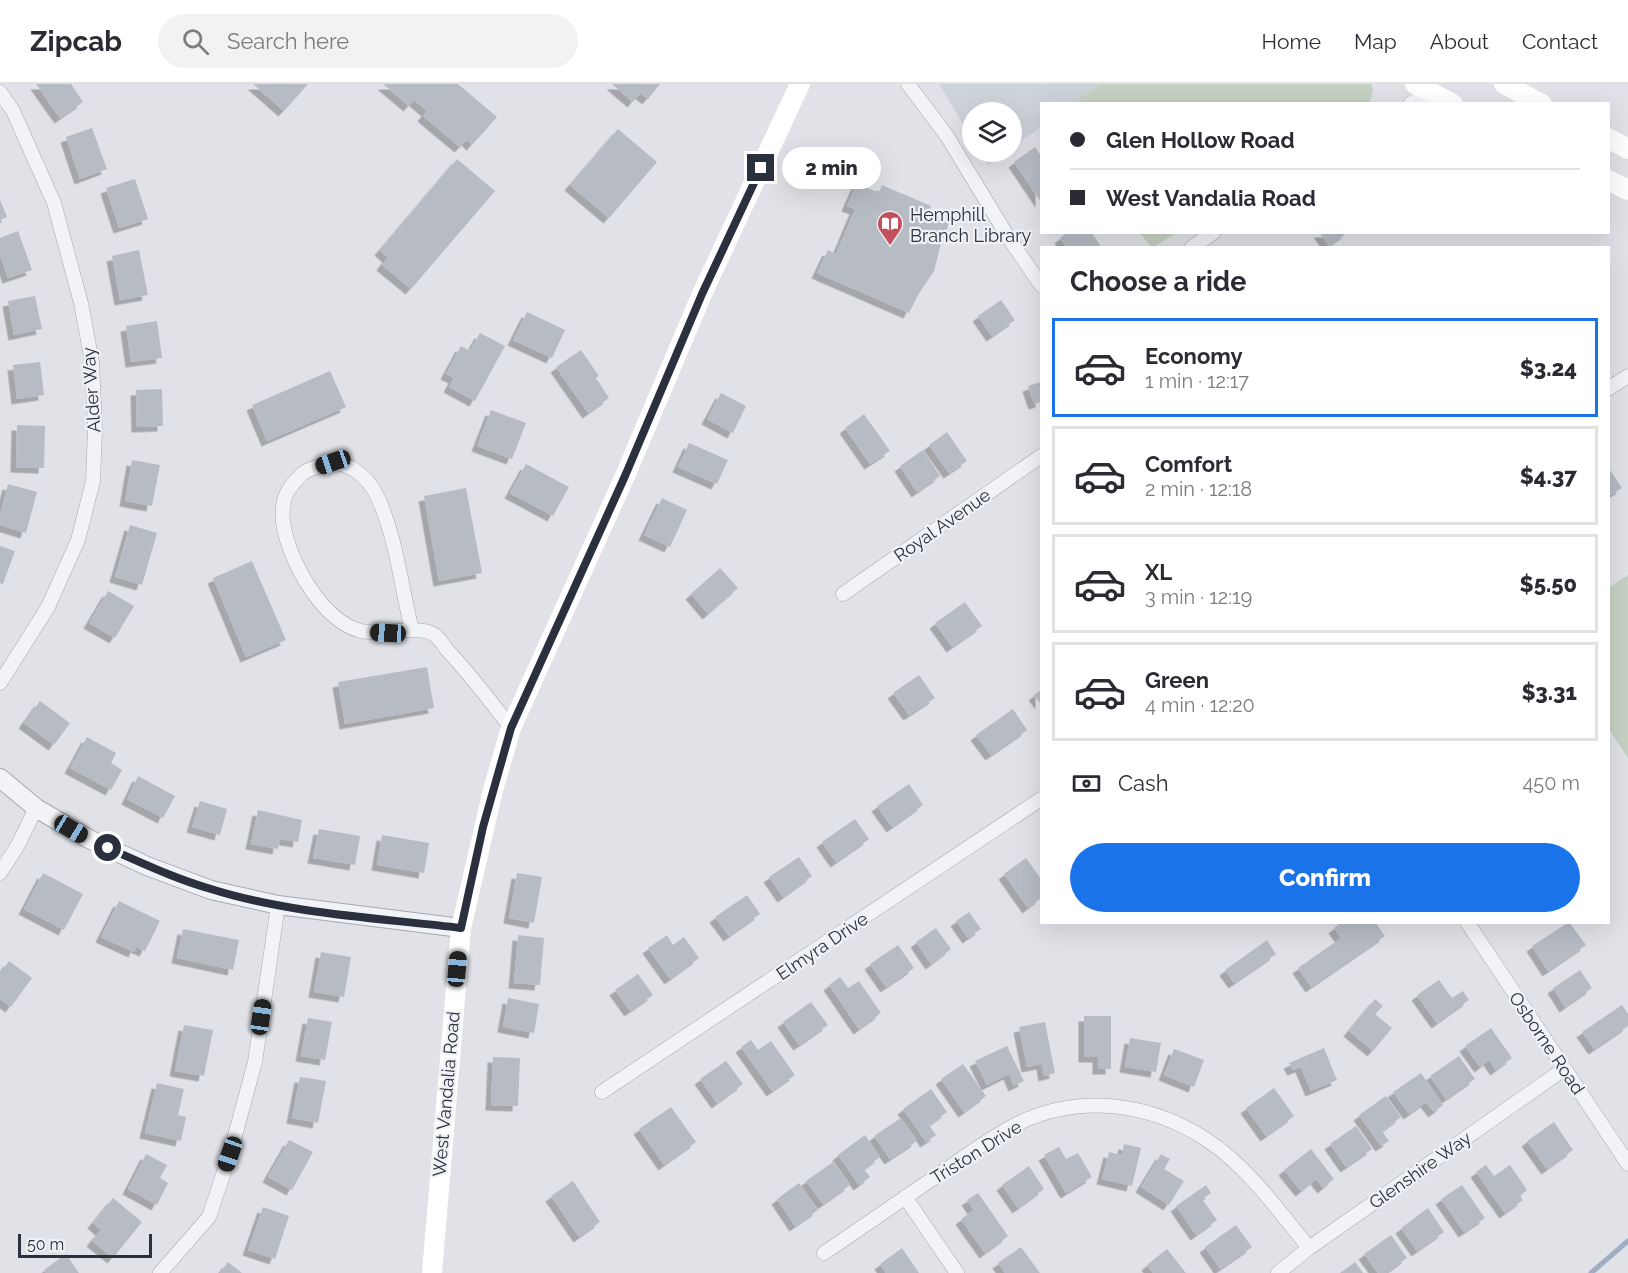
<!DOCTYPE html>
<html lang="en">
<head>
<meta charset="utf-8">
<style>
  :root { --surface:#fff; --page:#f2f2f3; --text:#2b2b33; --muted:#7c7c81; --line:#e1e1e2; --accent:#1a73e8 }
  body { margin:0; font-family:Raleway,sans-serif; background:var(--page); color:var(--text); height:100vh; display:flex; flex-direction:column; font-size:22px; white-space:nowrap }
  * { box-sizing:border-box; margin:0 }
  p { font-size:20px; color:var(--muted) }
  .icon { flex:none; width:33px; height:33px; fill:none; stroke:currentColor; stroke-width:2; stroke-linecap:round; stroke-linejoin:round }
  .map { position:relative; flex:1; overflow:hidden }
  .drawer { position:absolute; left:1040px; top:162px; width:570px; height:678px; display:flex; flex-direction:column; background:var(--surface); border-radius:0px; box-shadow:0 6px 24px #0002 }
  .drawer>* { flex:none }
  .guide { position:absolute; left:1040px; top:18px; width:570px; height:132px; border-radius:0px; box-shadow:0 6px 24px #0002; display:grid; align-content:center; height:132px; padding:0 30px; background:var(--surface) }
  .fabs { position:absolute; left:962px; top:18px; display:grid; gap:12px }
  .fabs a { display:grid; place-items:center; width:60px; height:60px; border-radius:50%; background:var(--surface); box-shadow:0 6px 24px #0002; font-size:30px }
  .scale { position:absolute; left:18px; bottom:15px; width:134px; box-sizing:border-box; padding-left:6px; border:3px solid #2a303d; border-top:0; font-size:16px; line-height:21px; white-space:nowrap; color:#2a303d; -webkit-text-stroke:4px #eff1f5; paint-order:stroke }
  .end { position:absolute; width:27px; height:27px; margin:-14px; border:8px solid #2a303d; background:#fff; box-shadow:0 0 0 3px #fff }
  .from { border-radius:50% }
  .bubble { position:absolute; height:42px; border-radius:21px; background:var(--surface); box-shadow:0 6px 24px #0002; font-size:20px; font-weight:800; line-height:42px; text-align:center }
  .car { position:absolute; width:18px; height:36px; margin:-18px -9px; border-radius:8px; box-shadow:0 0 4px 2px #0007; background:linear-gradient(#222 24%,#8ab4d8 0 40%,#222 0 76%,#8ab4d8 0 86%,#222 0) }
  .guide b { display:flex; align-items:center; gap:21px; height:57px; font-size:22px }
  .guide b+b { border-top:2px solid var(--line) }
  .guide i { width:15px; height:15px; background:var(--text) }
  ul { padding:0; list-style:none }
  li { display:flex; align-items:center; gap:18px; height:99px; margin:0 12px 9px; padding:0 18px; border:3px solid var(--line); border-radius:0px }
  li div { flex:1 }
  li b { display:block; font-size:22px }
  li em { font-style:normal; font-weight:800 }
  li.selected { border-color:var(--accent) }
  li>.icon { width:54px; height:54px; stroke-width:1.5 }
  h2 { padding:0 30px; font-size:27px; line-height:72px }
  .pay { display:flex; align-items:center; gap:15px; height:66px; padding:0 30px; font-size:22px }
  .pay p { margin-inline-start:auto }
  .button { display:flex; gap:12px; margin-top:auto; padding:12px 30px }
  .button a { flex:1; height:69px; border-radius:36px; background:var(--accent); color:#fff; font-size:24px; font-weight:800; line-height:69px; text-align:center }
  header { display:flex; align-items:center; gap:36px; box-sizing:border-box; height:84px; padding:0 30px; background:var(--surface); border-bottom:2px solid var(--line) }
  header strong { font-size:28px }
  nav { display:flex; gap:33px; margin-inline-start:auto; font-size:21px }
  .search { width:420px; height:54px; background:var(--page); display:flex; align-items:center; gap:15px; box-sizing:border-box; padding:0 21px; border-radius:33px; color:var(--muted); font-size:22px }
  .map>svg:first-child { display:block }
  .built { fill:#ced2d9 }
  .green { fill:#c5d1c2 }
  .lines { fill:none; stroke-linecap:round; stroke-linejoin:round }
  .stream { stroke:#9eafc4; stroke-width:5 }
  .building { fill:#b7bcc4; filter:url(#shadow) }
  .minor-casing { stroke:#a6a9b1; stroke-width:15 }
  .tertiary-casing { stroke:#a6a9b1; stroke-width:20 }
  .minor { stroke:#f2f3f6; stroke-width:14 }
  .tertiary { stroke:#f2f3f6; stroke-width:18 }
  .secondary { stroke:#fff; stroke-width:20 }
  .route { stroke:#2a303d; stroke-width:8 }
  .labels { text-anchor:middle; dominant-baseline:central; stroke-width:4.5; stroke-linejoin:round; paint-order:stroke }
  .poi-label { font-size:18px; fill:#2a303d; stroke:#eff1f5; text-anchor:start }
  .street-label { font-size:18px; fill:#2a303d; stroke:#eff1f5 }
</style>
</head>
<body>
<header>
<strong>Zipcab</strong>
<div class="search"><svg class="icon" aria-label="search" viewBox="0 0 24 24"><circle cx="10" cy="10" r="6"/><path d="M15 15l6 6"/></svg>Search here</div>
<nav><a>Home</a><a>Map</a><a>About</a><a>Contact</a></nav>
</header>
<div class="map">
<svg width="1628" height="1189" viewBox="0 0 1628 1189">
  <defs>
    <filter id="shadow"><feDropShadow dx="-5.5" dy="5.5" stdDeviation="0" flood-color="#0004"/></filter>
  </defs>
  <rect width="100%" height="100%" fill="#e0e2e7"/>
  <path class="built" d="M939 0H1101L1073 19 1041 20V43L1011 64V28H972V55Z
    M980 68H1006L988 81Z"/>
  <path class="green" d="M1101 0H1371L1373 6 1369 20 1073 19Z
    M1140 149H1176L1152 164Z
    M1628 491V674L1608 644V504Z"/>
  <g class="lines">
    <path class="stream" d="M1591 1189 1628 1157"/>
  </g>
  <path class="building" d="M36 0H71L83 18 60 34Z
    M253 0H308L284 27Z
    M383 0H458L497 33 472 61 467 56 460 63 423 32 427 27 414 16 409 22Z
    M612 0H660L648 15 640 9 633 18Z
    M92 44 107 85 80 95 66 53Z
    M618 45 657 78 609 134 570 101Z
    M1035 63 1041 72V118L1014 78Z
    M457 75 495 107 411 205 382 181 388 173 380 166Z
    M135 95 148 135 119 144 106 104Z
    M857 99 879 109 882 101 931 122 928 130 949 139 941 160 934 187 918 211 909 229 817 189 828 166 836 170 855 125 847 122Z
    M0 116 7 133 0 136Z
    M18 147 32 186 8 194 0 171V154Z
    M1068 148H1091L1102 164H1067L1060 154Z
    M1319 148H1348L1329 162Z
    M139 166 148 211 120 216 112 172Z
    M35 212 42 245 14 251 8 217Z
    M1001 216 1015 236 992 252 978 232Z
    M527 228 565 246 552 274 513 256Z
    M157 237 162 274 131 278 126 242Z
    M480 249 505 262 475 317 449 303 454 294 446 290 461 262 470 267Z
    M581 266 599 292 596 294 609 314 588 329 556 283Z
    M40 278 44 311 17 315 13 281Z
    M330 287 346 323 267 357 252 321Z
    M1041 298V318L1034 320 1028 302Z
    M162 305 163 342 137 343 136 306Z
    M721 309 746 322 733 349 707 335Z
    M491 326 526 339 512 375 477 362Z
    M864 330 890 367 870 380 845 344Z
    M17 341 45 342 44 384 16 383Z
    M947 348 967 377 949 389 929 361Z
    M689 359 728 376 717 400 678 383Z
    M923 366 940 392 917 408 900 382Z
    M132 376 160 381 152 422 125 417Z
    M526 380 569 403 553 432 510 409Z
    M1608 383 1622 404 1608 413Z
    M8 400 37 408 26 449 0 441V431Z
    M466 404 482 489 439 497 424 412Z
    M662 414 687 426 670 463 644 451Z
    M130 441 157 449 142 501 115 493Z
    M0 462 15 467 3 500 0 499Z
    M252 477 286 556 246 573 213 494Z
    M720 484 738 504 708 530 691 510Z
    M108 507 134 522 115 554 89 539Z
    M965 518 982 542 952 563 935 539Z
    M427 583 434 624 345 640 338 598Z
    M919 591 935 614 909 631 893 609Z
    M1041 606V620L1034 611Z
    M40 617 70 639 54 661 24 639Z
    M1013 625 1027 646 991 671 976 651Z
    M87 653 116 669 111 679 122 686 111 706 70 684Z
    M138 692 175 712 163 734 127 715Z
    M909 700 923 721 892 743 877 722Z
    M200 717 227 725 220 751 192 743Z
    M258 726 302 736 298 758 280 755 278 765 251 760Z
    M855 735 869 755 836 778 822 758Z
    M319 745 360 752 355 781 313 774Z
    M382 751 429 759 424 789 377 781Z
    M799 773 812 792 783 813 769 793Z
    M1026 774 1041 795V814L1028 824 1004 790Z
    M43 789 83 810 64 846 24 825Z
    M517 789 542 793 534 839 509 834Z
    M747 811 760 830 729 852 715 833Z
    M119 817 160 837 145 867 136 863 134 868 101 853Z
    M969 828 981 845 968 854 956 837Z
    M1342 838H1375L1385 852 1311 903 1298 884 1341 854 1334 844Z
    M1569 838 1586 861 1548 887 1532 862Z
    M936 844 951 865 931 880 916 858Z
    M183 845 239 856 233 886 177 874Z
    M518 851 544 854 540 901 514 899Z
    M667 851 673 861 684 853 699 874 670 895 648 864Z
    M1267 856 1276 870 1234 899 1225 886Z
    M898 861 914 884 886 903 870 880Z
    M321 868 351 873 344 913 314 908Z
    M9 877 32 894 11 923 0 915V889Z
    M1580 886 1592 904 1565 923 1553 904Z
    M638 890 653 911 630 927 615 906Z
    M840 893 848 904 859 897 881 929 859 945 829 901Z
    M1439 896 1452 914 1463 907 1469 916 1437 939 1417 911Z
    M508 914 539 920 534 949 503 943Z
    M1375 915 1383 922 1375 930 1392 944 1373 967 1349 947Z
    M811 918 828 941 799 961 783 938Z
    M1622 921 1628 930V942L1594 965 1582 948Z
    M1084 932H1111V985H1098V973H1084Z
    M308 934 332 938 325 976 301 972Z
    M1045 938 1055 989 1044 992 1042 980 1027 983 1019 943Z
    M184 941 213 946 204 992 175 987Z
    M1491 944 1512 974 1496 986 1489 976 1480 983 1465 962Z
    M1130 954 1161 959 1156 988 1125 983Z
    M751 956 758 966 771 957 795 991 772 1007 741 963Z
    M1007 962 1024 997 1014 1002 1009 990 987 1001 975 977Z
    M1324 964 1337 996 1311 1007 1301 983 1293 986 1289 979Z
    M1174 965 1204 976 1194 1003 1164 991Z
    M1459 972 1475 995 1446 1015 1430 992Z
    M493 973 520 974 518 1022 491 1021Z
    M726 977 743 1000 717 1019 700 995Z
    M963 980 986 1012 964 1028 941 995Z
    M1421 989 1443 1021 1434 1028 1426 1018 1409 1030 1393 1008Z
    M300 993 326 997 318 1039 292 1034Z
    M157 999 184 1005 178 1031 186 1033 181 1057 145 1049Z
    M1274 1004 1294 1032 1266 1052 1246 1024Z
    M931 1005 947 1028 929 1041 936 1051 926 1058 903 1025Z
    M1386 1012 1401 1033 1382 1047 1389 1057 1381 1062 1359 1031Z
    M671 1023 696 1058 664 1081 639 1045Z
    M901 1034 917 1057 890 1075 874 1052Z
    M1554 1038 1573 1066 1547 1085 1527 1057Z
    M1356 1042 1372 1065 1346 1083 1330 1060Z
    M865 1051 880 1073 864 1085 870 1093 859 1101 838 1071Z
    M289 1056 313 1068 292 1106 268 1093Z
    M1124 1060 1141 1064 1132 1102 1102 1095 1109 1068 1122 1071Z
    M1059 1063 1066 1075 1078 1069 1092 1093 1066 1109 1044 1071Z
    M1311 1065 1334 1095 1323 1104 1316 1095 1301 1107 1284 1086Z
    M146 1070 167 1081 160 1094 168 1099 157 1121 128 1105Z
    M1161 1070 1170 1075 1164 1085 1184 1097 1169 1121 1141 1103Z
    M833 1078 850 1101 823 1120 806 1097Z
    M1486 1081 1494 1092 1510 1081 1527 1106 1520 1112 1523 1116 1505 1129 1476 1088Z
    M1029 1082 1044 1105 1018 1124 1002 1101Z
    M573 1097 600 1138 579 1153 551 1112Z
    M799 1099 818 1126 795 1142 777 1115Z
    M1206 1101 1211 1109 1202 1115 1217 1136 1196 1151 1176 1122Z
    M1462 1101 1485 1134 1464 1148 1441 1115Z
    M978 1109 1008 1152 985 1169 961 1135 974 1126 967 1116Z
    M113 1114 142 1138 113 1174 92 1157 101 1146 93 1139Z
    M263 1123 289 1132 275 1175 248 1166Z
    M1428 1124 1444 1148 1417 1167 1401 1144Z
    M1236 1141 1252 1163 1220 1185 1205 1163Z
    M1391 1151 1407 1174 1386 1189H1378L1364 1170Z
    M1021 1163 1040 1189H1005L998 1179Z
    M902 1164 919 1189H886L880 1180Z
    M1167 1165 1186 1189H1153L1147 1181Z
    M66 1170 79 1189H46L44 1186Z
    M228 1178 242 1189H220Z
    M1355 1178 1363 1189H1340Z"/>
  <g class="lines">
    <defs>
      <path id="minor" d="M908 0 947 52 1008 153 1041 201
        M0 8 13 27 54 119 81 219 92 278 95 346 93 397 78 456 48 523 0 599
        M1410 20 1429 8
        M1191 164 1214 148
        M1608 305 1628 292
        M843 510 1041 372
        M412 546C401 503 397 456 378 414 369 393 346 373 322 381 315 384 308 385 302 390 286 406 281 415 283 438 288 476 322 537 361 547 381 552 417 541 433 550 439 553 444 562 448 567 471 591 491 618 511 644
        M0 789 18 761 36 724
        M1467 838 1628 1080
        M602 1008 1041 715
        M905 1113 957 1189
        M824 1169C864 1142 904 1114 944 1087 969 1070 994 1051 1021 1038 1082 1010 1151 1019 1207 1056 1248 1083 1278 1126 1309 1164
        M160 1189 209 1133 230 1070 255 978 278 821
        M1278 1189 1309 1164 1564 985"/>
      <path id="tertiary" d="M0 694 36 724 89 755 147 782 211 806 278 821 461 844"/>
    </defs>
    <use href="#minor" class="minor-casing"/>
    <use href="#tertiary" class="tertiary-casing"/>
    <use href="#minor" class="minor"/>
    <use href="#tertiary" class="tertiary"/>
    <path class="secondary" d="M1415 0 1453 20
      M1504 0 1542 20
      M1608 54 1628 65
      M1608 96 1628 106
      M432 1189 461 844 493 706 511 644 625 392 702 210 800 0"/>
  </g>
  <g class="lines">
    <path class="route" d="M108 764C142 779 176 795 211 805 290 830 379 834 461 844L483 743 511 644 625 392 702 210 761 84"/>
  </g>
  <defs>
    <symbol id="library-pin" viewBox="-11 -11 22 30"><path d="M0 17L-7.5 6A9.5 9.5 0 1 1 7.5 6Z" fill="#c2505c" stroke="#eff1f5"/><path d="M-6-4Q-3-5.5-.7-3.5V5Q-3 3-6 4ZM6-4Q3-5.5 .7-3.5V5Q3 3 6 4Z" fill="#fff"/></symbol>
  </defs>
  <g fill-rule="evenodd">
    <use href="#library-pin" x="875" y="125" width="30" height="40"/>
  </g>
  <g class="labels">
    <g class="poi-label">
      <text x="910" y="130">Hemphill<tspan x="910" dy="21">Branch Library</tspan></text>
    </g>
    <g class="street-label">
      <text transform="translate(91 306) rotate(-94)">Alder Way</text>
      <text transform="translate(942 441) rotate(-35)">Royal Avenue</text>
      <text transform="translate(822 862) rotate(-34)">Elmyra Drive</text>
      <text transform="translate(1547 959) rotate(56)">Osborne Road</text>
      <text transform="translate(446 1010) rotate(-85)">West Vandalia Road</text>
      <text transform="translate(976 1068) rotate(-32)">Triston Drive</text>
      <text transform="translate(1420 1086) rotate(-35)">Glenshire Way</text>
    </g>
  </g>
</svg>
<div class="fabs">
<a><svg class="icon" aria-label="layers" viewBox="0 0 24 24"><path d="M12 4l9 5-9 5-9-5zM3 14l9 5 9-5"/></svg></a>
</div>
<div class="scale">50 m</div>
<i class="end from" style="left:108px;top:764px"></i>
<i class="end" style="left:761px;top:84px"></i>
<div class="bubble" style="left:782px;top:63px;width:99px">2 min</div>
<i class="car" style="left:333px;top:378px;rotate:251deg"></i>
<i class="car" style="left:388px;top:549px;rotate:273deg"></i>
<i class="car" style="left:71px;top:745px;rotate:121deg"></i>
<i class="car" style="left:457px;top:885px;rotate:5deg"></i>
<i class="car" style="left:261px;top:933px;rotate:8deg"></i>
<i class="car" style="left:230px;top:1070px;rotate:199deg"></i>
<div class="guide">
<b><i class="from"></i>Glen Hollow Road</b>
<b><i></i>West Vandalia Road</b>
</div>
<section class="drawer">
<h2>Choose a ride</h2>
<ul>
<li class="selected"><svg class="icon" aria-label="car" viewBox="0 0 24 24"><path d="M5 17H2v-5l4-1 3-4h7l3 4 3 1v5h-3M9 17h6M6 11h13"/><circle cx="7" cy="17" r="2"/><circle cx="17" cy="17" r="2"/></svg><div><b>Economy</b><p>1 min · 12:17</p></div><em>$3.24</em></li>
<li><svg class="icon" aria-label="car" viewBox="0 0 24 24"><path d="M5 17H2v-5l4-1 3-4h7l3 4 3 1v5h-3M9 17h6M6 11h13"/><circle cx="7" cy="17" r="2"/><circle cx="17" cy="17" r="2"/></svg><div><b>Comfort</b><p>2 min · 12:18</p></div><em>$4.37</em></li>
<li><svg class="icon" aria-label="car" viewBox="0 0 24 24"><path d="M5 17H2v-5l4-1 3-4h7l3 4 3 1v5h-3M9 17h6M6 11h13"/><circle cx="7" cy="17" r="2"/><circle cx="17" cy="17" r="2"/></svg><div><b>XL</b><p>3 min · 12:19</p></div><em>$5.50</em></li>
<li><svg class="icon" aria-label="car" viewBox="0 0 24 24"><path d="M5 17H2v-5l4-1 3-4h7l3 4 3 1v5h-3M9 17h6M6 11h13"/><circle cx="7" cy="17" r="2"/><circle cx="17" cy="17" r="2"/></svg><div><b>Green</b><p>4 min · 12:20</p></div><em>$3.31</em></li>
</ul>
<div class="pay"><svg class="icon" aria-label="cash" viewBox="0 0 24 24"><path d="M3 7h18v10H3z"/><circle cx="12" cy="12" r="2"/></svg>Cash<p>450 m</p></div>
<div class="button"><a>Confirm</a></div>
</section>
</div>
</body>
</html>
